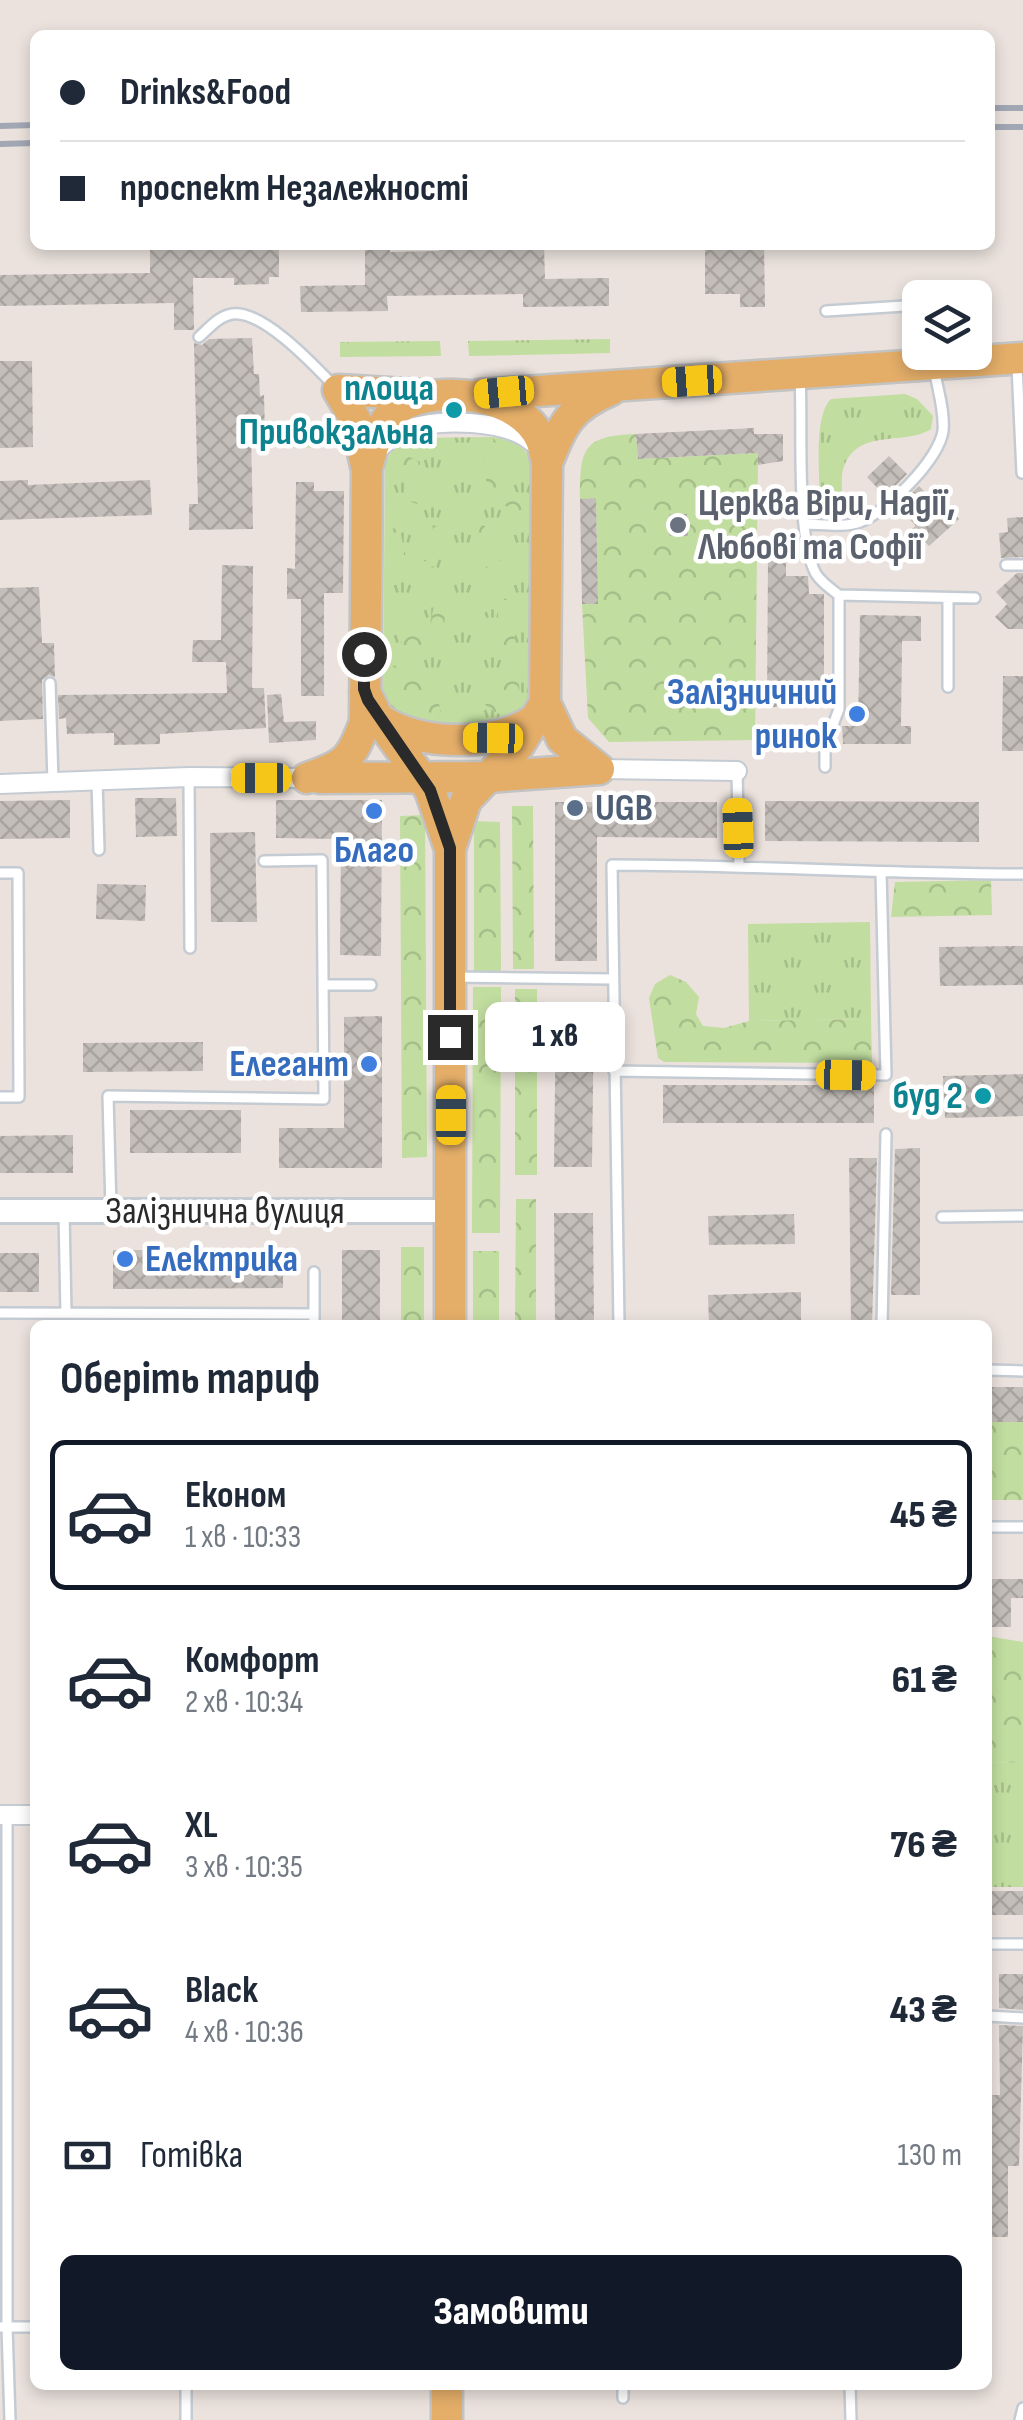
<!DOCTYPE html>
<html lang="uk">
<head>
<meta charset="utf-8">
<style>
  :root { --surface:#fff; --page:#f2f2f3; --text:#1f2937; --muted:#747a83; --line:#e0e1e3; --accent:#111827 }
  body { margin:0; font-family:"Sofia Sans Condensed",sans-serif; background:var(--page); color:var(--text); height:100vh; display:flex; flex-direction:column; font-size:38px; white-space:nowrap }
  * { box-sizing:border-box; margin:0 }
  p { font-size:32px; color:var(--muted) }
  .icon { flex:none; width:55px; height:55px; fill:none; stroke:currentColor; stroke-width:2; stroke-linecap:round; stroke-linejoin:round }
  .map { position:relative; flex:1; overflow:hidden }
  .sheet { position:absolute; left:30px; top:1320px; width:962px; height:1070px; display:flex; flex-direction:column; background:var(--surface); border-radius:15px; box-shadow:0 5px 15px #0003 }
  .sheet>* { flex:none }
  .guide { position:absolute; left:30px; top:30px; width:965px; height:220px; border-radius:15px; box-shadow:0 5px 15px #0003; display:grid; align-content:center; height:220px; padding:0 30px; background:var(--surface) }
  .tools { position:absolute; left:902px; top:280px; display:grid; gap:20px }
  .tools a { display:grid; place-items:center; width:90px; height:90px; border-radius:15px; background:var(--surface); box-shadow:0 5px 15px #0003; font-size:50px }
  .end { position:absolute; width:45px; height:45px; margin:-22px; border:12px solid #2a2a2a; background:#fff; box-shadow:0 0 0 5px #fff }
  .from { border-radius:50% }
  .bubble { position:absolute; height:70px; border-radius:15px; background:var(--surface); box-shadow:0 5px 15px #0003; font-size:32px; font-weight:800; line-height:70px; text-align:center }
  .car { position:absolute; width:30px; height:60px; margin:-30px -15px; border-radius:12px; box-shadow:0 0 8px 2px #0007; background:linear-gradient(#f5c518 24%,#345 0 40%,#f5c518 0 76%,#345 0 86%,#f5c518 0) }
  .guide b { display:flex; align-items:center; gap:35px; height:95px; font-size:38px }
  .guide b+b { border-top:2px solid var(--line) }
  .guide i { width:25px; height:25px; background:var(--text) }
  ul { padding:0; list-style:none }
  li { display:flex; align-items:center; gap:30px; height:150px; margin:0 20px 15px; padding:0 10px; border:5px solid transparent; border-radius:15px }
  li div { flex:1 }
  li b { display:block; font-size:38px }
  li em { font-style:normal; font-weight:800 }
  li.on { border-color:var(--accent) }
  li>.icon { width:90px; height:90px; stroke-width:1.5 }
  h2 { padding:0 30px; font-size:45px; line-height:120px }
  .pay { display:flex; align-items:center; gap:25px; height:110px; padding:0 30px; font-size:38px }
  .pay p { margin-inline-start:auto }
  .button { display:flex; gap:20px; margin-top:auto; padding:20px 30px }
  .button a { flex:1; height:115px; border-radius:15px; background:var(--accent); color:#fff; font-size:40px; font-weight:800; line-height:115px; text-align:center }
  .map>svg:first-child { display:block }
  .grass { fill:url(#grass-tufts) }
  .forest { fill:url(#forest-crowns) }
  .building { fill:url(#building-cross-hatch) }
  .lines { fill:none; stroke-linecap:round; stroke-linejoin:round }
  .service-casing { stroke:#c5cbd2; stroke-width:14 }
  .minor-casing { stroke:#c5cbd2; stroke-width:22 }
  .tertiary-casing { stroke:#c5cbd2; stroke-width:28 }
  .primary-casing { stroke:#c3c3c3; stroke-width:35 }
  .service { stroke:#fff; stroke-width:9 }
  .minor { stroke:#fff; stroke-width:18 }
  .tertiary { stroke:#fff; stroke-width:22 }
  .primary { stroke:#e4ae69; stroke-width:30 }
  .rail { stroke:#a1a7b3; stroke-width:6 }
  .route { stroke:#2a2a2a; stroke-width:12 }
  .culture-dot { fill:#0f9aa8; stroke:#fff; stroke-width:4 }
  .worship-dot { fill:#6b7280; stroke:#fff; stroke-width:4 }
  .shop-dot { fill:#3f7fe0; stroke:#fff; stroke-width:4 }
  .service-dot { fill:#5c6f8a; stroke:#fff; stroke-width:4 }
  .labels { text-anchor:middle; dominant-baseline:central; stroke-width:9; stroke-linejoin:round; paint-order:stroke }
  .culture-label { font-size:38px; font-weight:bold; fill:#0d838f; stroke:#fff; text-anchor:end }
  .worship-label { font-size:38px; font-weight:bold; fill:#5b616d; stroke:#fff; text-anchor:start }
  .shop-label { font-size:38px; font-weight:bold; fill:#366cbe; stroke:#fff; text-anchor:end }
  .service-label { font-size:38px; font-weight:bold; fill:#4e5e75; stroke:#fff; text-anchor:start }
  .street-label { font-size:38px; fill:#2a2a2a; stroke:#fff }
</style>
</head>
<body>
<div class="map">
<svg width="1023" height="2420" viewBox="0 0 1023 2420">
  <defs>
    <pattern id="grass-tufts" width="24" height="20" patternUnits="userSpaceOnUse" patternTransform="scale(2.5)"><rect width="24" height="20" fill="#c1dd9f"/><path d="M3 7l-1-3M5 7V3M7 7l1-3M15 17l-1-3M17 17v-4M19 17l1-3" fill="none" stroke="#a6be89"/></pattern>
    <pattern id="forest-crowns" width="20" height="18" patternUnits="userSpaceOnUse" patternTransform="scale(2.5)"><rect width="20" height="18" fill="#c1dd9f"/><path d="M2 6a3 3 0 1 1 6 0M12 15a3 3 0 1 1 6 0" fill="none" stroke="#a6be89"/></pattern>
    <pattern id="building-cross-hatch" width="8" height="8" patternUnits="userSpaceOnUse" patternTransform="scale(2.5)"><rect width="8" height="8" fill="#c3beb9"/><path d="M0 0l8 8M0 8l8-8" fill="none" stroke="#a8a39f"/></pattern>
  </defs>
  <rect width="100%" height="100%" fill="#ebe2dd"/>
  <path class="grass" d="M610 339V353L469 356 468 341Z
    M440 341 441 356 340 357V342Z
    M905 394 917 399 933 416 931 429C905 446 861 428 845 464 838 478 845 496 841 511L835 514 824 511 820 504C820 478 813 416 831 399Z
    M292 424 322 425 325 447 286 448V431Z
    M493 437C512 439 525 444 531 463L532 696 528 708 511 724 419 727 383 696 385 465 393 447 412 438Z
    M870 922 871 1019 749 1021 748 924Z
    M1023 1762V1887H988V1763Z"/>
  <path class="forest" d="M636 434 638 459 758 453 755 740 609 742 588 718 582 604H598L596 499H580C580 448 583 436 636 434Z
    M494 439 501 449 507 485 524 497 526 508 520 515C487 496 478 479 488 440Z
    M399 452 420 462 421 499 417 504 409 501 405 493 408 477 393 464V454Z
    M433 525 440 528 438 561 435 566 418 570 393 563 389 551 393 528 400 531 407 562 416 564 426 561Z
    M481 525 485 526 495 556 502 562 504 571 499 573C474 563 471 550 481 525Z
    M516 598 527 611 526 618 516 627 514 649 505 656 499 652 498 611 491 609 481 615 476 622 470 619C478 596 494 600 516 598Z
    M434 606 445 610C445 643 437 652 404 646L399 637 401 625 410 619 430 624Z
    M383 665C418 665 437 679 441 715L429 727 395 717 383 696Z
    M512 671 519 684 520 696 501 715C486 708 473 696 474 679Z
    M512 806H533L534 969H513Z
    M425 815 427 1157 402 1158 400 816Z
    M474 821 500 822 501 971H474Z
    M991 880 992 915 891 917 895 882Z
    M670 975 686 982 699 997 696 1014 703 1026 724 1028 749 1021 871 1019 872 1063 664 1062 658 1058 649 998 655 984Z
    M473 987H501L500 1233H472Z
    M515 989H537V1175H515Z
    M516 1199H536V1325H515Z
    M401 1247H424V1325H401Z
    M473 1251H499V1325H473Z
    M988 1422H1023V1500H988Z
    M988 1636 1023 1642V1762L988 1763Z"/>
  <path class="building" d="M150 245H279V277H269V284L234 285V278H193L194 330H174V303L0 306V275L150 273Z
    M365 245H390V252L439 251V245H468V249L544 245 545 279 609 278V306L523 307V294L387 296 388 311 301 312 300 286 365 285Z
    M764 245 765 307H740V294H705V247Z
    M252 338 254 374H259L260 396 264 395 265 433 251 434 253 529 189 530V504H198L194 343 202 345 209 339Z
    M0 361H32L33 447 0 448Z
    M754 428V434H783V461L758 465V453L638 459 636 434Z
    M889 456 907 474 885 496 867 477Z
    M28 480V485L150 480 152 515 0 520V481Z
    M296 482H314V491H344L343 593H324V696H301V599H287V568L295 569Z
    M919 486 938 505 942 501 959 519 929 546 912 529 916 526 897 507Z
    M596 498 598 604H582L580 499Z
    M669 514H687L688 536H669Z
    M1023 517V557L1001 558 999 533 1008 532 1007 518Z
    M768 558H786V576H808L809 594H824V707H767Z
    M222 565 253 566 252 688H264L266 728 160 734V744L114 745V733L67 734 66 718 59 719 58 695 227 693 226 662H192L193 640H221Z
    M1017 573H1023V629H1008L995 617 1007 604 996 592Z
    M39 587 42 643H54L55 677 49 675 42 680 43 719 0 721V588Z
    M860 615 921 616V641H902L901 726H911V744H843L842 726H858Z
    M1003 676H1023V751H1002Z
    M281 694 284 722 316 721V740L269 743 267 695Z
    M135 798H176L177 836 136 837Z
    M70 800V838L0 839V801Z
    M276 800H382L381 956 340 955 341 839 276 838Z
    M765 801 979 802V842L765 841Z
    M555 802H717V838L597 837V961H555Z
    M255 832 257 922H211L210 833Z
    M97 884 146 885 145 921 96 919Z
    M1023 946V985L940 986 939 947Z
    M556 1002 594 1003 592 1167H554Z
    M382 1016V1168H279V1128H344V1017Z
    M203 1042V1071L83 1072V1043Z
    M1023 1074V1116L945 1118 943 1076Z
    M663 1085H874V1123H663Z
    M130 1110H241V1153H130Z
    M73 1135V1173H0V1136Z
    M920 1148V1295H891L895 1149Z
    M849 1158H877L872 1325H851Z
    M554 1213H593L594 1325H555Z
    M794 1214 795 1244 709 1245 708 1216Z
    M113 1250H283V1288L113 1289Z
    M342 1250H380V1325H342Z
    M0 1253H39V1292H0Z
    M801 1292V1324L709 1325 708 1295Z
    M988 1387H1023V1422H988Z
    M988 1579H1023V1598H1011V1627H988Z
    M988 1891H1023V1915H988Z
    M999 1974H1023V2010L999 2008Z
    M999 2025 1023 2026 1019 2166H1008V2237H988V2095H1000Z"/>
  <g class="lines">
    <defs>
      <path id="service" d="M826 311 920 305
        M199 337C209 328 219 316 232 314 262 309 315 366 336 388
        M1017 366 1022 473
        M800 377C803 425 795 536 816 574 822 583 831 589 839 595L975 598
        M804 524C821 524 844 528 860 522 887 512 939 459 943 431 945 411 937 387 934 368
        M1006 565H1023
        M948 598V687
        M50 683 53 782
        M825 767V746L839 709V595
        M737 771 739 865
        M189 777 190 948
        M97 781 99 850
        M0 873H18L19 1097H0
        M454 977 611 979
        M324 985H371
        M614 1071 886 1075 881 872
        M111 1210 108 1096 324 1099 322 860 264 861
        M64 1213 66 1313
        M942 1217 1023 1216
        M314 1272V1325
        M0 1313 314 1314
        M619 1325 612 865C749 865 886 874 1023 874
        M882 1325 886 1134
        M988 1370 1023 1371
        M988 1527H1023
        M7 1815V2327L10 2420
        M988 1944H1023
        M988 2016 1023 2018
        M0 2327H35
        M623 2385V2398
        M850 2385 851 2420
        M186 2420V2385
        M1020 2420 1023 2408"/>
      <path id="minor" d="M376 452C386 441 395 434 409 429 439 418 507 420 532 442
        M599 769 737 771
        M0 784 189 777 307 778
        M0 1815H35"/>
      <path id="tertiary" d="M0 1211H451"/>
      <path id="primary" d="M338 390 423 395
        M338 390 356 421 366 466
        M479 395 1023 358
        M547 463C563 424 570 407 611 390
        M365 692 378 718 430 790 450 849V1325
        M545 703 562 739 599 769
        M381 720C420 746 492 747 532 721
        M307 778C346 765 351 760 365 722L367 468C373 445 379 421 400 407 439 383 522 394 541 440 544 447 545 456 547 463L545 703 519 745 466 800 450 849
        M320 778 487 777 599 769
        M447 2420V2385"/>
    </defs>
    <use href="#service" class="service-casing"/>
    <use href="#minor" class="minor-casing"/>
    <use href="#tertiary" class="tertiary-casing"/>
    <use href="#primary" class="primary-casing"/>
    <use href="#service" class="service"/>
    <use href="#minor" class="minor"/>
    <use href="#tertiary" class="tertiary"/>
    <use href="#primary" class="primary"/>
    <path class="rail" d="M990 108H1023
      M0 126 35 125
      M990 127H1023
      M0 144 35 143"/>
  </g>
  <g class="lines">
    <path class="route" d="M364 654V689L368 700 430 790 450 848V1037"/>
  </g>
  <g class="culture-dot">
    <circle cx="454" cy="410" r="10"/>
    <circle cx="983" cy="1096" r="10"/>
  </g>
  <circle class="worship-dot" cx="678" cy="525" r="10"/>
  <g class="shop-dot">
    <circle cx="857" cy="714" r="10"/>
    <circle cx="374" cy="811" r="10"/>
    <circle cx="369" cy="1064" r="10"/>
    <circle cx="125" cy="1259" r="10"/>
  </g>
  <circle class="service-dot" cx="575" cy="808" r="10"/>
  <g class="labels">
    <g class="culture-label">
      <text x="434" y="388">площа<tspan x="434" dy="44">Привокзальна</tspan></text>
      <text x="963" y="1096">буд 2</text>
    </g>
    <g class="worship-label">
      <text x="698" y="503">Церква Віри, Надії,<tspan x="698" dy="44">Любові та Софії</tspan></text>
    </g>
    <g class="shop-label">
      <text x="837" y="692">Залізничний<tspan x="837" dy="44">ринок</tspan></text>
      <text x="374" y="850" text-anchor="middle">Благо</text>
      <text x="349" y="1064">Елегант</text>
      <text x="145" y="1259" text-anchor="start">Електрика</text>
    </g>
    <g class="service-label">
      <text x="595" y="808">UGB</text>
    </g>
    <g class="street-label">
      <text x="225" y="1211">Залізнична вулиця</text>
    </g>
  </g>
</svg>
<div class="tools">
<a><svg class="icon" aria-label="layers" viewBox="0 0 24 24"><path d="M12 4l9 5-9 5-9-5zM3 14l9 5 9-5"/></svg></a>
</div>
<i class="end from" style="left:364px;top:654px"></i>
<i class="end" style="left:450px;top:1037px"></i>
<div class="bubble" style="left:485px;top:1002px;width:140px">1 хв</div>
<i class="car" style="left:692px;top:381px;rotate:266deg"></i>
<i class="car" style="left:504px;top:392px;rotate:265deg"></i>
<i class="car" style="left:493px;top:738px;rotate:271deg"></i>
<i class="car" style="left:261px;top:778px;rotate:270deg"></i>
<i class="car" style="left:738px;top:828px;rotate:358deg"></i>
<i class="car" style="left:846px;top:1075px;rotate:91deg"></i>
<i class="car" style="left:451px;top:1115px;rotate:0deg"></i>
<div class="guide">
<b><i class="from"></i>Drinks&amp;Food</b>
<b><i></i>проспект Незалежності</b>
</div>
<section class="sheet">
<h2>Оберіть тариф</h2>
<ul>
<li class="on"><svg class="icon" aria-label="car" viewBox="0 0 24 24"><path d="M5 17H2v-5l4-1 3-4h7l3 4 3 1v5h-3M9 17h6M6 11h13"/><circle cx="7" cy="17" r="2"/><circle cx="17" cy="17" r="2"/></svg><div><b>Економ</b><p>1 хв · 10:33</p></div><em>45 ₴</em></li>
<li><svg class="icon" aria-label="car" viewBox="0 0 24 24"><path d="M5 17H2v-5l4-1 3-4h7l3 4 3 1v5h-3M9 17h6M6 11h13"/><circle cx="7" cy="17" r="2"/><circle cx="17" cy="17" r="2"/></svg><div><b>Комфорт</b><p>2 хв · 10:34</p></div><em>61 ₴</em></li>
<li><svg class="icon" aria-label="car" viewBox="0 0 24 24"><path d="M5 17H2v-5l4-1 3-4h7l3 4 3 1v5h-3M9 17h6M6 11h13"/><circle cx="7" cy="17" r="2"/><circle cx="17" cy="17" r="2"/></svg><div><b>XL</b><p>3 хв · 10:35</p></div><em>76 ₴</em></li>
<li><svg class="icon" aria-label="car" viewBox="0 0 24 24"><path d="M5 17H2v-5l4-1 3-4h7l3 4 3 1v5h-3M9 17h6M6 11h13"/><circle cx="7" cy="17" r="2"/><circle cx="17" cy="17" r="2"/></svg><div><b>Black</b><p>4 хв · 10:36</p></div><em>43 ₴</em></li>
</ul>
<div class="pay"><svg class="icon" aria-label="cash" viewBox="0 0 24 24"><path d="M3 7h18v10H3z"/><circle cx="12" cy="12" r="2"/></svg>Готівка<p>130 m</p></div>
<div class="button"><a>Замовити</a></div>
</section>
</div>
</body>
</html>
